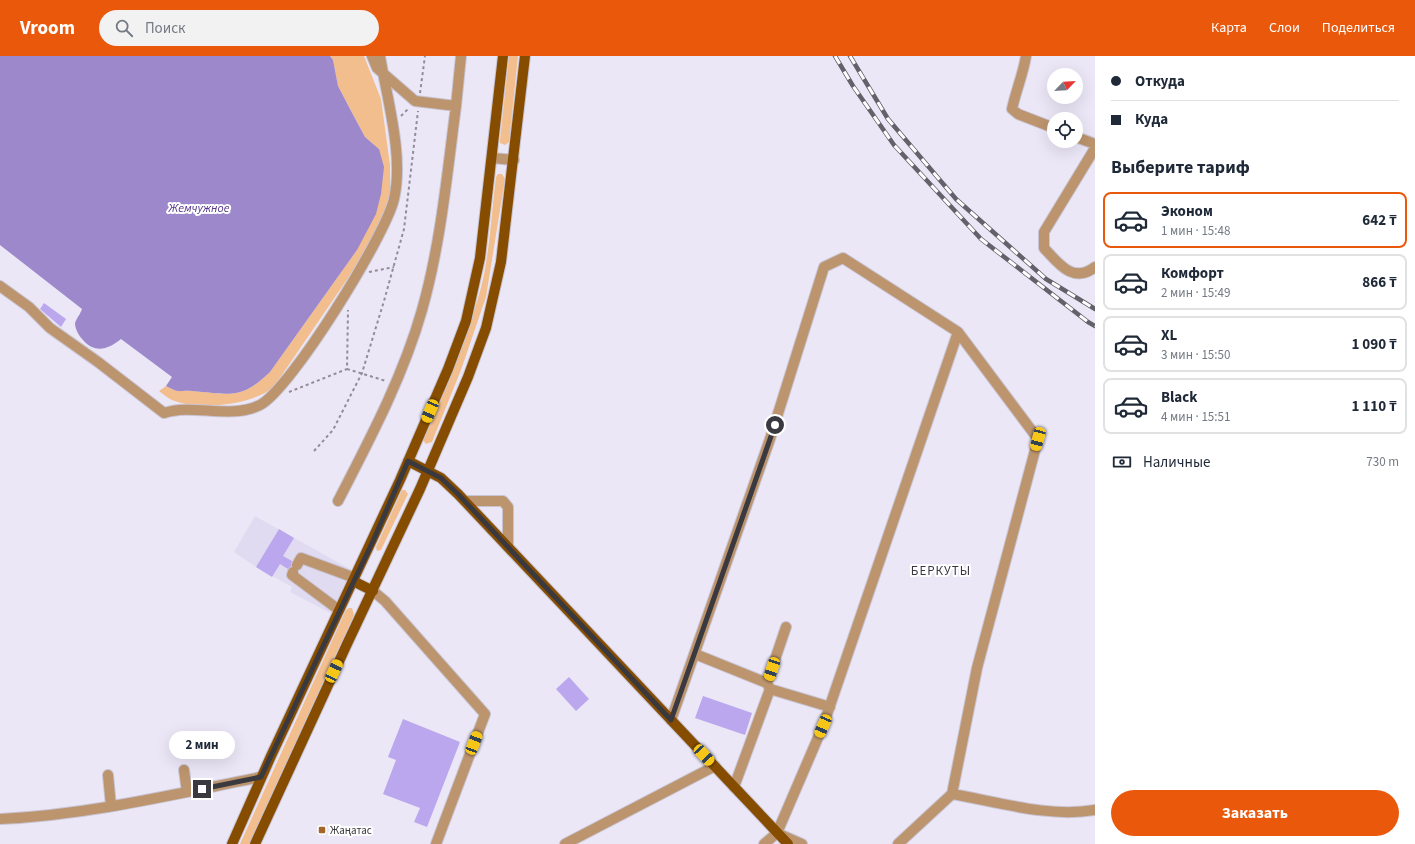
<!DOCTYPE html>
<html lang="ru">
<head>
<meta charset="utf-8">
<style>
  :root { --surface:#fff; --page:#f2f2f3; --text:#1f2937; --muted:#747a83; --line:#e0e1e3; --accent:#ea580c }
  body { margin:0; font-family:"Source Sans 3",sans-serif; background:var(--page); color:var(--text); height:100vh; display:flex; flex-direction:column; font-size:15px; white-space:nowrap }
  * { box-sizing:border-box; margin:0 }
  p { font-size:13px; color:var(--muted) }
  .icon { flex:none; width:22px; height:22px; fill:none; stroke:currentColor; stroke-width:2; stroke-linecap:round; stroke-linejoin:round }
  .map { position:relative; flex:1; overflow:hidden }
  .side { display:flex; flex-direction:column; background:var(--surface); width:320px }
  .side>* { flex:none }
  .top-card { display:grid; align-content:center; height:88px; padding:0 16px; background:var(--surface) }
  .needle { width:26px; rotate:65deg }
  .fabs { position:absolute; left:1047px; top:12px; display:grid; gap:8px }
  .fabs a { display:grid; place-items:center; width:36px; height:36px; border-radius:50%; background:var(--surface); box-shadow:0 4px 16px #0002; font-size:20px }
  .end { position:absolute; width:18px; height:18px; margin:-9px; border:5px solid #3a393f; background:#fff; box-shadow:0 0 0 2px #fff }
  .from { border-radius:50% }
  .bubble { position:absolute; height:28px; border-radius:14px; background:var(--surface); box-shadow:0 4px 16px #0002; font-size:13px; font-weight:700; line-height:28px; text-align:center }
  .car { position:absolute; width:12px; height:24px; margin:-12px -6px; border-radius:5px; box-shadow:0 0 3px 1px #0007; background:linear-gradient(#f5c518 24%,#345 0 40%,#f5c518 0 76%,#345 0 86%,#f5c518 0) }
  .top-card b { display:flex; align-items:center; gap:14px; height:38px; font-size:15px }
  .top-card b+b { border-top:1px solid var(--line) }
  .top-card i { width:10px; height:10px; background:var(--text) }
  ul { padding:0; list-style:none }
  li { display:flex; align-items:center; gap:12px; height:56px; margin:0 8px 6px; padding:0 8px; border:2px solid var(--line); border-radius:8px }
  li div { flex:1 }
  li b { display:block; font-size:15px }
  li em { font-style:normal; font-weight:700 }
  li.current { border-color:var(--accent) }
  li>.icon { width:36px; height:36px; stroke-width:1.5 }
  h2 { padding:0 16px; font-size:18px; line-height:48px }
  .pay { display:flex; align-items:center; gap:10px; height:44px; padding:0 16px; font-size:15px }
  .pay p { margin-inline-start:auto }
  .cta { display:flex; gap:8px; margin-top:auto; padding:8px 16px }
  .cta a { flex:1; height:46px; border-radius:24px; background:var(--accent); color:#fff; font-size:16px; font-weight:700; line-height:46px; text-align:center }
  header { display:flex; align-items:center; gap:24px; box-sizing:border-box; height:56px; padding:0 20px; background:var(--accent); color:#fff }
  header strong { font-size:19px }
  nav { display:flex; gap:22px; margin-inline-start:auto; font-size:14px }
  .search { width:280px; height:36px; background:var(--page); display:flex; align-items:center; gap:10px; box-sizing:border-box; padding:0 14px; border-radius:22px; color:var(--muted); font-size:15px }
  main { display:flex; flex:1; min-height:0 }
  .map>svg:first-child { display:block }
  .built { fill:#e1dbf1 }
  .green { fill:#f2be8e }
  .water { fill:#9c88cb }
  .building { fill:#bba7ed }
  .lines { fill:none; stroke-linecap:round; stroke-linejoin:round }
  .minor-casing { stroke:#c8c4d2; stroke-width:12 }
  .major-casing { stroke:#c8c4d2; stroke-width:12 }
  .path { stroke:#908d98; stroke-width:2; stroke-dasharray:3 3; stroke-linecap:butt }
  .minor { stroke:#bc946d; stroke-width:10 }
  .major { stroke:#864d00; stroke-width:10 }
  .rail-casing { stroke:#636169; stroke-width:4.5 }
  .rail { stroke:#fff; stroke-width:3; stroke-dasharray:9; stroke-linecap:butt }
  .route { stroke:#3a393f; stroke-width:5 }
  .poi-dot { fill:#a26727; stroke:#fff; stroke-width:1.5 }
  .labels { text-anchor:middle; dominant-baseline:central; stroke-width:4; stroke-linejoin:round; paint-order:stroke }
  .poi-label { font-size:11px; fill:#3a393f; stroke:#fff; text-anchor:start }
  .water-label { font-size:12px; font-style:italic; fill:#57398a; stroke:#fff }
  .quarter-label { font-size:13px; letter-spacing:1px; fill:#3a3743; stroke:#fff }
</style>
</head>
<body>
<header>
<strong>Vroom</strong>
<div class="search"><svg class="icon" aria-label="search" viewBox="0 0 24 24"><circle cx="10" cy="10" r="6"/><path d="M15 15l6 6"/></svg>Поиск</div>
<nav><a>Карта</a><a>Слои</a><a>Поделиться</a></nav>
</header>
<main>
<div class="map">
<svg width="1095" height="788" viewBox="0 0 1095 788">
  <rect width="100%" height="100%" fill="#ebe7f7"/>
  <path class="built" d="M255 460 357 517 336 560 290 536 292 531 256 511 234 496Z"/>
  <path class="green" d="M330 0H364L381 43 390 109V143L381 169 346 225 273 332C250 349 199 355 172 344 168 342 163 338 159 335L166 330C181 338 177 334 192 335 230 338 241 344 270 316L357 194 379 93 365 81 350 53 338 30 333 4Z
    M509 0H518L509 86 505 89 500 87V84Z
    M498 118H502L505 123 486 241 461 314 432 386 426 388 423 384C443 336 465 288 479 239 490 201 491 159 496 121Z
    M402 434H405L408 438 381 494 377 495 376 491Z
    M349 552H352L354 559 249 788H240L346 554Z"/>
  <path class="water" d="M0 0H330L333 4 338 30 350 53 365 81 379 93 384 111 381 138 376 158 357 194 270 316C241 344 230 338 192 335 177 334 181 338 166 330L172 321 121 283C109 293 95 298 83 284 79 280 75 273 75 267 76 263 81 257 82 253L0 189Z"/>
  <path class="building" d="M44 247 66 263 61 271 40 253Z
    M279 473 294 482 283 500 292 505 291 510 288 513 280 508 272 521 256 511Z
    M569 621 589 643 576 655 556 633Z
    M703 640 752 657 745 679 695 662Z
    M403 663 460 686 427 771 414 766 420 752 383 738 396 704 388 701Z"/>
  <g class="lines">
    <defs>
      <path id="minor" d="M372 0 377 12 415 45 456 50 461 0
        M1026 0C1023 19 1016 34 1012 53L1018 58 1054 72
        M1076 81 1095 88
        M1095 92 1044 176V192C1059 208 1073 228 1095 211
        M492 102 514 104
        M0 230 29 251 50 272 98 306 164 357C193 347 230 364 260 349 291 333 386 179 394 143 404 100 387 43 380 0
        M338 445C370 383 403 321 422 254 441 187 447 118 456 50
        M465 445H503L508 451V491
        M297 509 301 502 355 522
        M293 516 292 519 339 554
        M373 535 385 545 485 658 436 788
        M695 598 767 627 770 633
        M767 627 786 571
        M671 664 770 383 824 211 843 202 958 276 1038 383 977 612 952 738 898 788
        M184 714 187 736
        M108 719 111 750
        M734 731 770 633 830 651
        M952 738C998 746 1050 762 1095 754
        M0 763C88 759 175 738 261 721
        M777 777 802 788
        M565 788 715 710
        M764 788 777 777 823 670 958 276"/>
      <path id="major" d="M408 405 441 422 458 438 788 788
        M353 525 373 535
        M232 788 271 700 400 424 448 313 466 265 480 202 503 0
        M255 788 347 588 420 433 468 321 486 272 501 206 525 0"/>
    </defs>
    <use href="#minor" class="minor-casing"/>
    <use href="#major" class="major-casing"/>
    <path class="path" d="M420 37 425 0
      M401 60 409 52
      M369 216 394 211
      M347 313 386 325
      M289 336 347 313 348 254
      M314 395 333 374 362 317 384 245 404 173 418 55"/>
    <use href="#minor" class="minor"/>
    <use href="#major" class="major"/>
    <defs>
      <path id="rail" d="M835 0 853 30 894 89 981 183 1088 266 1095 270
        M850 0 888 63 956 143 1046 223 1095 253"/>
    </defs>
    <use href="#rail" class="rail-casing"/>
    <use href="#rail" class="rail"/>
  </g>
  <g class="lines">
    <path class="route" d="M202 733 261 721 373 485 408 405 441 422 458 438 671 664 775 369"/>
  </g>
  <rect class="poi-dot" x="318" y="770" width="8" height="8" rx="2"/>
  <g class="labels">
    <g class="poi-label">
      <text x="330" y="774">Жаңатас</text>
    </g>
    <g class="water-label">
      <text x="199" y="152">Жемчужное</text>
    </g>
    <g class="quarter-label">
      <text x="941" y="515">БЕРКУТЫ</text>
    </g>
  </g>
</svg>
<div class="fabs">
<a><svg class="needle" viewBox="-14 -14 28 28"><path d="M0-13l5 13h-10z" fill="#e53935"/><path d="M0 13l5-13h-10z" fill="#747a83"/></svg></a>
<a><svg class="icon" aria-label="locate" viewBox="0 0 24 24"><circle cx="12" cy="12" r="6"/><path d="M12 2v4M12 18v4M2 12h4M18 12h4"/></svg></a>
</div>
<i class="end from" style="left:775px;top:369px"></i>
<i class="end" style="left:202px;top:733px"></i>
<div class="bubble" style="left:169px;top:675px;width:66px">2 мин</div>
<i class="car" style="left:430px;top:355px;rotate:203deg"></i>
<i class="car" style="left:1038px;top:383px;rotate:195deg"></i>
<i class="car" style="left:772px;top:613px;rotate:198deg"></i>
<i class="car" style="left:334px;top:615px;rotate:25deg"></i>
<i class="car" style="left:823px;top:670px;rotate:203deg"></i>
<i class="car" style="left:474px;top:687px;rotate:21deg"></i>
<i class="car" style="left:704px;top:699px;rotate:137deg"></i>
</div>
<section class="side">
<div class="top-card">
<b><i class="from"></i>Откуда</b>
<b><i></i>Куда</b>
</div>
<h2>Выберите тариф</h2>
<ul>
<li class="current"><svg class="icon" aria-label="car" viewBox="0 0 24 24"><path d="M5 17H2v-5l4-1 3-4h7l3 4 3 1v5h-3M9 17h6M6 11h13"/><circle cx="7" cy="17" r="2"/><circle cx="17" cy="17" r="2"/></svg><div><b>Эконом</b><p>1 мин · 15:48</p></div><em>642 ₸</em></li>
<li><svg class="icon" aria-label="car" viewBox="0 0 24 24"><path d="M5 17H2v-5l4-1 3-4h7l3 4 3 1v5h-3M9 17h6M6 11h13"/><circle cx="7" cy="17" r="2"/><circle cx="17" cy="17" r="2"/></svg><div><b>Комфорт</b><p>2 мин · 15:49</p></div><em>866 ₸</em></li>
<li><svg class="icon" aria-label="car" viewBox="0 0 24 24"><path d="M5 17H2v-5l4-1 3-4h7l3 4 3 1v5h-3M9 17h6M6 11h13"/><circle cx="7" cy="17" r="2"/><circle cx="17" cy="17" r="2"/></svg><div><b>XL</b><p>3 мин · 15:50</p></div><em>1 090 ₸</em></li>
<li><svg class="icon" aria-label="car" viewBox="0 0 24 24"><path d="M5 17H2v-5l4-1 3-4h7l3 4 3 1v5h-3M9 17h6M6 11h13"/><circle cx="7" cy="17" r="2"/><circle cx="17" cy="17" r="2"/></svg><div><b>Black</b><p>4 мин · 15:51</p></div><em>1 110 ₸</em></li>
</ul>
<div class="pay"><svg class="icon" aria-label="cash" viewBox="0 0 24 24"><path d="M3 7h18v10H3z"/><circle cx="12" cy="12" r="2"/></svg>Наличные<p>730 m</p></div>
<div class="cta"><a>Заказать</a></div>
</section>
</main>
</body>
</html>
